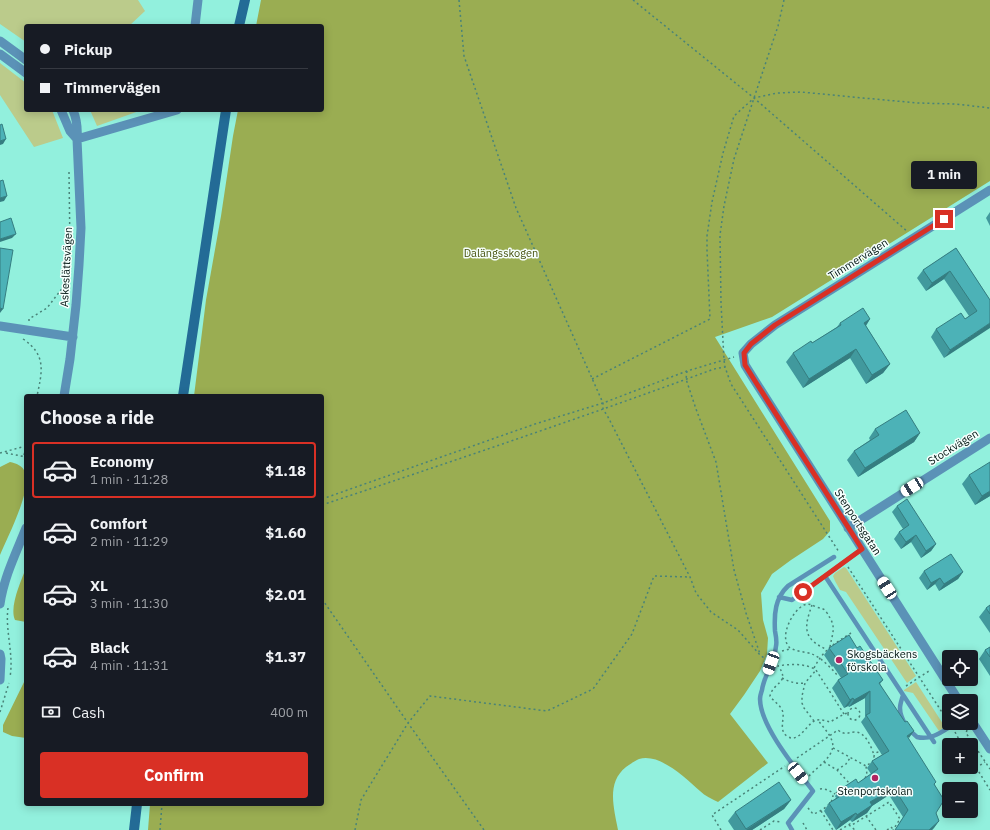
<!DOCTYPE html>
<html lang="en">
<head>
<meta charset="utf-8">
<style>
  :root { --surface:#171b24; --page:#242831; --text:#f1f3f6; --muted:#9ea1a6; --line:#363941; --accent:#d93025 }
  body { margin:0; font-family:"IBM Plex Sans",sans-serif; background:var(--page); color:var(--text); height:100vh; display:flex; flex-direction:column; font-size:15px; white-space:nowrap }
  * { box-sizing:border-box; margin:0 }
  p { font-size:13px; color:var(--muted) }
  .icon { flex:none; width:22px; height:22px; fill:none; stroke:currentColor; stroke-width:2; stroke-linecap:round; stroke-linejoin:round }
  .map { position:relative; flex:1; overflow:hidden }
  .side { position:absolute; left:24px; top:394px; width:300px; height:412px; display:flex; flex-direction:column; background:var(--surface); border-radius:4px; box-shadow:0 2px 10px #0003 }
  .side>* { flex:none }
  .banner { position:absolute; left:24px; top:24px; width:300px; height:88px; border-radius:4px; box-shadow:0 2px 10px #0003; display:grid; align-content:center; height:88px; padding:0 16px; background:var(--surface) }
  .fabs { position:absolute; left:942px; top:650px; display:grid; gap:8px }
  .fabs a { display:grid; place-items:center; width:36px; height:36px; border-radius:4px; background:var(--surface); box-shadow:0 2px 10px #0003; font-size:20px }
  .end { position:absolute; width:18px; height:18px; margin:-9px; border:5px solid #d93025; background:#fff; box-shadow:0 0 0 2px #fff }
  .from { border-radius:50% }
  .bubble { position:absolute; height:28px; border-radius:4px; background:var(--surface); box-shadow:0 2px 10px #0003; font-size:13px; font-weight:700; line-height:28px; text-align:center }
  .car { position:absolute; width:12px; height:24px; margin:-12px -6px; border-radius:5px; box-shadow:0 0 3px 1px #0007; background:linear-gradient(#fff 24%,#345 0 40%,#fff 0 76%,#345 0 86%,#fff 0) }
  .banner b { display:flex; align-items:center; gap:14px; height:38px; font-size:15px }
  .banner b+b { border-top:1px solid var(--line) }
  .banner i { width:10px; height:10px; background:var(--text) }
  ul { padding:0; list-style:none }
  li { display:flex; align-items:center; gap:12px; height:56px; margin:0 8px 6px; padding:0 8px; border:2px solid transparent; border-radius:4px }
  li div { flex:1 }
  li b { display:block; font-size:15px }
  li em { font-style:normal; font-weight:700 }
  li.current { border-color:var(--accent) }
  li>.icon { width:36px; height:36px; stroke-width:1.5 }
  h2 { padding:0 16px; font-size:18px; line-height:48px }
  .pay { display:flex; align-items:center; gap:10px; height:44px; padding:0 16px; font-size:15px }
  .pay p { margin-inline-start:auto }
  .action { display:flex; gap:8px; margin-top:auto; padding:8px 16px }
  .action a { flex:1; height:46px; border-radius:4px; background:var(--accent); color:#fff; font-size:16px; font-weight:700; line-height:46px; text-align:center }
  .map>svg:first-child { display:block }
  .green { fill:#bbcb8b }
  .forest { fill:#9aad52 }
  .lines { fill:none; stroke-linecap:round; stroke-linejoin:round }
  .path { stroke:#498378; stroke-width:1.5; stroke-dasharray:2 3; stroke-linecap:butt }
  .service { stroke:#5b92b7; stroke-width:4.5 }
  .minor { stroke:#5b92b7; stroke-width:9 }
  .secondary { stroke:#236b96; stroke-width:10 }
  .wall { fill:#41999d }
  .shaded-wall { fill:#357d80 }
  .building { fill:#4cb2b7; stroke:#357d80 }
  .route { stroke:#d93025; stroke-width:5 }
  .poi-dot { fill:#b02462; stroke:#f6fffd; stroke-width:1.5 }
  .labels { text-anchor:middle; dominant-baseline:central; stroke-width:3; stroke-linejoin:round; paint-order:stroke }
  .park-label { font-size:11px; fill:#46520e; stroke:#f6fffd }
  .street-label { font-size:11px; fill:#001612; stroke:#f6fffd }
  .poi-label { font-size:11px; fill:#001612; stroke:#f6fffd; text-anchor:start }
</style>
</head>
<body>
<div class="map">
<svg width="990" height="830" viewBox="0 0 990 830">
  <rect width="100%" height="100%" fill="#92f0dd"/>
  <path class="green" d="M0 0H138L145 11 129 26H26V42L0 24Z
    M0 63 26 83V110H52L63 138 34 147 0 95Z
    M90 110H142L97 126Z
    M844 567 846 568 916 676 907 683 846 592 840 590 835 581 833 576 835 573Z
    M916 682 945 727 939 731 913 693 904 691V690Z"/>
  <path class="forest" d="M261 0H990V181L772 317 715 337 830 521V531L823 539 791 560 772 574 761 593 763 620 768 638 767 654 760 671 744 695 730 714 768 763 718 802C712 799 705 796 700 791 686 779 661 753 639 759 635 761 630 764 626 767 606 783 614 808 618 830H148L150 804H322V396H194L206 300 221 216 233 136 238 110H322V26H256Z
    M10 462C16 463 23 466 25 472 33 488 7 538 0 555V467Z
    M26 568V622L15 620C9 607 21 581 26 568Z
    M26 678V738L12 736 3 732V725Z"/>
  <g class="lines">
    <path class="path" d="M459 0 464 56 516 208 603 403V409L608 417 690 577 696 593 711 612 738 630 761 656 766 659
      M633 0 754 98 908 232
      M784 0 778 26 754 98 734 159 724 206 720 235 721 303 724 360 725 367 731 384 839 552
      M69 172 70 250
      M29 321V319L47 308 64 286 69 274
      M23 339C47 355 42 372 37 396
      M687 371 686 379 696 409 716 462 734 570 746 613 760 654
      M592 379 710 319 707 250V236L712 202 723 153 734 116 754 98 777 93 801 92 863 98 918 103 956 104 990 108
      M0 453 26 446
      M6 453 26 457
      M24 455 26 448
      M322 499 535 424 603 403 687 371 734 357
      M322 505C453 461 584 417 714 369L725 367
      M848 567 947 720
      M322 599 408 723 484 830
      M812 605C808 617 802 631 813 641 817 645 822 647 827 650
      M8 608C5 631 14 654 10 677
      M830 647C832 634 837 627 828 615 828 614 825 610 825 610 822 608 819 608 816 607 812 605 809 603 804 605 793 610 779 636 789 647 793 651 806 652 812 654 822 658 831 668 838 676
      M782 651 790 649
      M814 668C824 649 834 644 851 633
      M782 678C790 682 796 684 805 683
      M906 686 929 671
      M848 714a6 6 0 1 1 12 0a6 6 0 1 1-12 0Z
      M0 712 9 683
      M844 714 816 670C806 663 789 664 778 666 791 683 773 682 770 696 773 701 782 706 783 713 784 720 779 731 787 736 799 745 807 722 817 720 821 719 826 721 830 722L844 714 848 713
      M814 721 804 708 802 703V696L805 683 816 670
      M967 730 966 733 990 769
      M955 732 962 745
      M833 748 866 766
      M874 757a5 5 0 1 1 10 0a5 5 0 1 1-10 0Z
      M797 758 838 730C844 735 847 733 854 732 865 731 871 746 874 755
      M971 759 990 790
      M824 762 837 770 850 784
      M976 768 985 762
      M837 770 846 764 850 758
      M809 776C817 767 837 755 832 741 830 734 822 726 818 720
      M865 778 867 775 866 766 872 762
      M820 789C825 788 830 791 835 794
      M808 808 813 814C820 812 829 806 832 800 834 796 831 797 835 794 837 792 839 791 841 790
      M821 811 833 830
      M866 816 876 830
      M803 823 807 830
      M849 825 855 830
      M160 830 162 804
      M355 830 361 800 408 723 430 696 547 711 593 689 632 634 654 576 690 577
      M721 830 712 815 785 766
      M760 830 774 821 782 822
      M840 830 850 824 852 825 889 802 900 819 893 830
      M887 830 891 827 893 829"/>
    <path class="service" d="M825 576 934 742
      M779 597 792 600 862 549
      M903 695C902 699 900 704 900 708 900 719 909 731 917 737 932 741 944 730 956 723
      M792 830 788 823 813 791C797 770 760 726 760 699 760 696 761 693 762 690 764 675 775 662 776 646 777 642 776 636 775 631 774 614 775 598 788 586L834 557"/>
    <path class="minor" d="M195 26 198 0
      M0 41 26 60
      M0 54 26 73
      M61 110 70 131 77 139
      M77 139 177 110
      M0 326 73 337
      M64 396 70 359 76 305 79 265 81 228 77 139C78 128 77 120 73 110
      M848 528 990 438
      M0 604C4 577 16 553 26 528
      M0 654 1 659 0 680
      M959 701 755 381 745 365 743 353 751 344 775 325 990 190
      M971 720 990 749"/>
    <path class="secondary" d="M239 26 245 0
      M183 396 226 110
      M134 830 137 804"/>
  </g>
  <path class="wall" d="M990 212V226L986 218Z
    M956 248 990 300 944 358 931 337 936 329 965 319 969 316 944 279 926 291 917 278 923 270Z
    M870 319 866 326 890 364 883 373 866 384 850 358 803 388 786 362 793 353 812 343 837 327 840 323Z
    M875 429 920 433 914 442 858 477 847 460 854 451 870 440 869 438Z
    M969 475 990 496 975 505 962 484Z
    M897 506 936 544 931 551 921 558 911 542 901 549 894 539 899 532 903 529 892 512Z
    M924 571 963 572 958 579 939 591 935 584 927 590 919 578Z
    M990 605V633L979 617 986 608Z
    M990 647V676L979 659 985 650Z
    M829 648H857L883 680 880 684 908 738 935 785 936 813 939 821 932 830H895L903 817 889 795 872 806 867 813 852 822 850 820 836 830 824 811 829 803 836 798 835 796 841 789 858 783 871 774 867 768 872 761 882 755 861 722 865 717V698L849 707 848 706 844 708 832 688 838 680 841 678 833 666 832 667 824 655Z
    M791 800 784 809 752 830H734L728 821 735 812Z"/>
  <path class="shaded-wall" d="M6 139 3 144 0 145V141Z
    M7 196 4 201 0 202V198Z
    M16 234 12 238 0 242V239Z
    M950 271 944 279 926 291 932 283Z
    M0 308 3 309 0 313Z
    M870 319 864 328V323Z
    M990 323V328L944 358 950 350Z
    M856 349 850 358 803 388 809 379Z
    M890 364 883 373 866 384 872 375Z
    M920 433 914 442 858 477 865 468Z
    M990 491V496L975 505 982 496Z
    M916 535 911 542 901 549 906 542Z
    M936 544 931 551 921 558 926 551Z
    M963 572 958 579 939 591 944 584Z
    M940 578 935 584 927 590 931 583Z
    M870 691 865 698 849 707 854 700Z
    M853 698 848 706 844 708 850 700Z
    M914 731 909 738 907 736Z
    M894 788 889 795 872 806 867 813 852 822 857 815 870 802Z
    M791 800 784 809 752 830H746Z
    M856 813 850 820 836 830 841 822Z
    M939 821 934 828 932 830H929Z"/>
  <path class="building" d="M2 124 6 139 0 141V125Z
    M3 180 7 196 0 198V181Z
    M11 218 16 234 0 239V222Z
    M0 248 13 250 3 309 0 308Z
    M956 248 990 300V323L950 350 936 329 961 313 965 319 977 311 950 271 932 283 923 270Z
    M863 308 870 319 864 323 890 364 872 375 856 349 809 379 793 353 811 341 812 343 841 325 840 323Z
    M906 410 920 433 865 468 854 451 879 435 875 429Z
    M990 462V491L982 496 969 475Z
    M907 499 936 544 926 551 916 535 906 542 899 532 909 525 897 506Z
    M951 554 963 572 944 584 940 578 931 583 924 571Z
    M990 605V614L986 608Z
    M849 635 857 648 860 646 883 680 879 683 905 722 907 721 914 731 907 736 936 782 934 784 944 800 936 813 939 821 929 830H895L908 810 894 788 870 802 872 805 857 815 856 813 841 822 829 803 844 794 841 789 856 779 858 783 878 769 872 761 889 751 866 715 870 713V691L854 700 853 698 850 700 838 680 848 674 838 659H837L829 648Z
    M990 647V657L985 650Z
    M779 782 791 800 746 829 735 812Z"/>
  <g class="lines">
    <path class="route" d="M803 592 862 549 755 381 745 365 744 353 751 344 775 325 944 219"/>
  </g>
  <g class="poi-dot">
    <circle cx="839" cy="660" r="4"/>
    <circle cx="875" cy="778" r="4"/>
  </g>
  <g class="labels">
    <g class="park-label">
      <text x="501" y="253">Dalängsskogen</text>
    </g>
    <g class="street-label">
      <text transform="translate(858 259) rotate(-32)">Timmervägen</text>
      <text transform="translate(66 267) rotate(-87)">Askeslättsvägen</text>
      <text transform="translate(953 447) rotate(-32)">Stockvägen</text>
      <text transform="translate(858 522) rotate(57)">Stenportsgatan</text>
    </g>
    <g class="poi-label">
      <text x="847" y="654">Skogsbäckens<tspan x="847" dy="13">förskola</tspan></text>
      <text x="875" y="791" text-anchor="middle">Stenportskolan</text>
    </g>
  </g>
</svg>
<div class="fabs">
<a><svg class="icon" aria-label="locate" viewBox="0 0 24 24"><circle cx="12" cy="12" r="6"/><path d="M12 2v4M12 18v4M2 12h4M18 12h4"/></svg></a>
<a><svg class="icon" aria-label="layers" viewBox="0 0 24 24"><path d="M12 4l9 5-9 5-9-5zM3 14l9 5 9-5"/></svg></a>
<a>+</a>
<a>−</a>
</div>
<i class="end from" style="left:803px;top:592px"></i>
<i class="end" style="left:944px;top:219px"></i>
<div class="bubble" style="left:911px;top:161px;width:66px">1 min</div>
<i class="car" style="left:912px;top:487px;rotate:238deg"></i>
<i class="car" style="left:887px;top:588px;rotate:327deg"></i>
<i class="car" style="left:771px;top:663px;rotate:200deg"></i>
<i class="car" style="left:798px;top:773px;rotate:141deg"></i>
<div class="banner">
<b><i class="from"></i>Pickup</b>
<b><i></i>Timmervägen</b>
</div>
<section class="side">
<h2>Choose a ride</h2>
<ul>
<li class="current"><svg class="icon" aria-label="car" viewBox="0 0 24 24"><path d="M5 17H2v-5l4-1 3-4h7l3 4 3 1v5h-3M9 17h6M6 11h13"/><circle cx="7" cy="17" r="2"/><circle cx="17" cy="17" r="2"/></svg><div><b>Economy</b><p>1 min · 11:28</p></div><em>$1.18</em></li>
<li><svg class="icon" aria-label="car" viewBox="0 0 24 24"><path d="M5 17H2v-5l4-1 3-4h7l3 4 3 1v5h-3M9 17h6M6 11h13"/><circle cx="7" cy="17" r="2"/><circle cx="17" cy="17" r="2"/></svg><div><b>Comfort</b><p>2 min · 11:29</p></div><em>$1.60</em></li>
<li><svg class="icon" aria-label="car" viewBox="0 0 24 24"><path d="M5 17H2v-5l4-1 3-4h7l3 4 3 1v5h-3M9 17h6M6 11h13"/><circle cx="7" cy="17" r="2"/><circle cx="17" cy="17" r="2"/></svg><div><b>XL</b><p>3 min · 11:30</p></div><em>$2.01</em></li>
<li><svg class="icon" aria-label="car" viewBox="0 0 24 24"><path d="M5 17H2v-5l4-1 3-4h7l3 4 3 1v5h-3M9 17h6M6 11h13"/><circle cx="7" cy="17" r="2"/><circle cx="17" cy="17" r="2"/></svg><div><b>Black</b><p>4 min · 11:31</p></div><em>$1.37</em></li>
</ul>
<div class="pay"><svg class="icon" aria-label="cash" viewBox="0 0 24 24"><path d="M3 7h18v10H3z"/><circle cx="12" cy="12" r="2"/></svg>Cash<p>400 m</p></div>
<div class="action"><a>Confirm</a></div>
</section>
</div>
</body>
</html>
